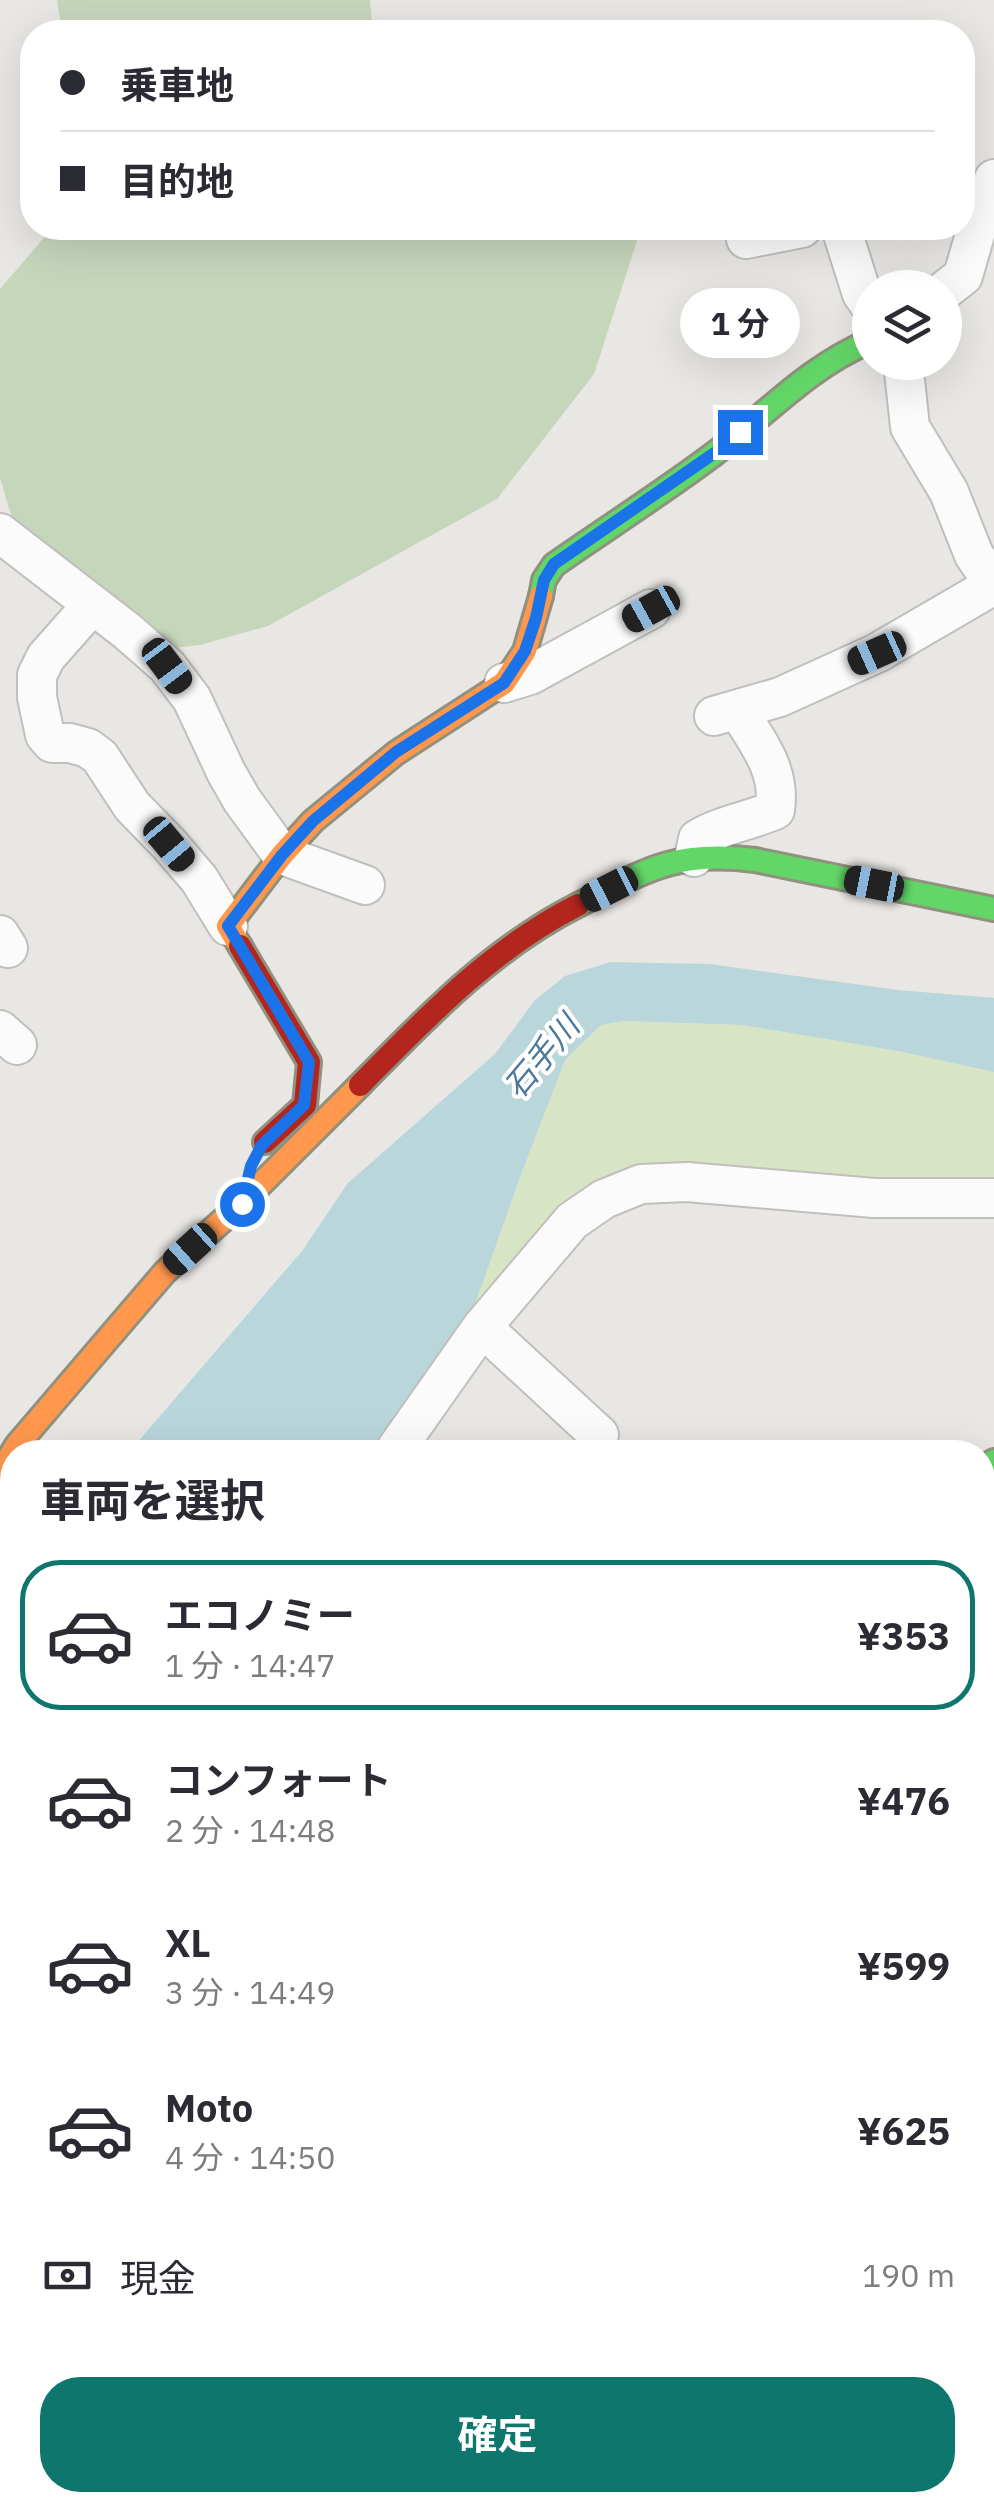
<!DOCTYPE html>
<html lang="ja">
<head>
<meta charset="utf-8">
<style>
  :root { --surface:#fff; --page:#f2f2f3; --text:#2b2b33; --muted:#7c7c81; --line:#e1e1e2; --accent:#0f766e }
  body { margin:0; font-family:"IBM Plex Sans","Noto Sans JP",sans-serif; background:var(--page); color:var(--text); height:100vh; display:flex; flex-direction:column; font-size:38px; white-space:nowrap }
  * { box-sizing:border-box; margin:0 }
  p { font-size:32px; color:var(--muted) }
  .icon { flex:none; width:55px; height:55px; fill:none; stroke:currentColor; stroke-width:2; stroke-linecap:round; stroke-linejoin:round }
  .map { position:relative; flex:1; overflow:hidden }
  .panel { position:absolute; left:0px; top:1440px; width:995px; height:1072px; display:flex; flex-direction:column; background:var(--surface); border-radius:40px 40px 0 0; box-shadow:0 10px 40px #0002 }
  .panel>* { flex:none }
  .banner { position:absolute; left:20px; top:20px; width:955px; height:220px; border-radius:40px; box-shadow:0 10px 40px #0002; display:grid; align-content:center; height:220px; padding:0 40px; background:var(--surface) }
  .buttons { position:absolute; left:852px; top:270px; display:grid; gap:20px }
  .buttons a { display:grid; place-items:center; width:110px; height:110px; border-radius:50%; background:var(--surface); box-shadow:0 10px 40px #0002; font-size:50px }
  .end { position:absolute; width:45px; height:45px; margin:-22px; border:12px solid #1a73e8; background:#fff; box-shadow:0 0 0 5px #fff }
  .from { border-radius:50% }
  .bubble { position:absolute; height:70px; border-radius:35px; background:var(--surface); box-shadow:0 10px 40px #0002; font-size:32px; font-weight:700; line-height:70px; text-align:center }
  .car { position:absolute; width:30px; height:60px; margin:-30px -15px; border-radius:12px; box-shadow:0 0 8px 2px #0007; background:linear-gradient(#222 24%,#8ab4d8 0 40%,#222 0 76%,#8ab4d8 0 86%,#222 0) }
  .banner b { display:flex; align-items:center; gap:35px; height:95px; font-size:38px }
  .banner b+b { border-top:2px solid var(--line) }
  .banner i { width:25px; height:25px; background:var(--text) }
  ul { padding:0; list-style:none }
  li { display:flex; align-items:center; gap:30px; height:150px; margin:0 20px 15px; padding:0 20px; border:5px solid transparent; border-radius:40px }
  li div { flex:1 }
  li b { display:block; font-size:38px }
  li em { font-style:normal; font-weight:700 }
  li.current { border-color:var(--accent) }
  li>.icon { width:90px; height:90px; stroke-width:1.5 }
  h2 { padding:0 40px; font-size:45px; line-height:120px }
  .pay { display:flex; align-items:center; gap:25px; height:110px; padding:0 40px; font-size:38px }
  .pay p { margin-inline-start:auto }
  .cta { display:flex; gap:20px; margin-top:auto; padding:20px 40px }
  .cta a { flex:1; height:115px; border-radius:40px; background:var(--accent); color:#fff; font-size:40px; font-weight:700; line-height:115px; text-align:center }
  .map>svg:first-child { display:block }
  .grass { fill:#d7e5c4 }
  .forest { fill:#c6d6bb }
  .water { fill:#b9d6da }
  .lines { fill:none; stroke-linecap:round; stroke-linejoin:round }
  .stream { stroke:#b9d6da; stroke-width:11 }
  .river { stroke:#b9d6da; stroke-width:68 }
  .building { fill:#cecbc9; stroke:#ccc9c5; stroke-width:2.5 }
  .street-casing { stroke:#c0bfbe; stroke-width:42 }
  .fast-casing { stroke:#90917e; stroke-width:28 }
  .slow-casing { stroke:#90917e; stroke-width:28 }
  .jam-casing { stroke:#90917e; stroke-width:28 }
  .street { stroke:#fcfbfb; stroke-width:38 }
  .fast { stroke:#63d668; stroke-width:22 }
  .slow { stroke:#ff974d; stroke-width:22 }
  .jam { stroke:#b3261e; stroke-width:22 }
  .route { stroke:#1a73e8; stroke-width:12 }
  .labels { text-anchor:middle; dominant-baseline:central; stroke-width:8; stroke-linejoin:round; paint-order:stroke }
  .water-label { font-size:32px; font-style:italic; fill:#4d799b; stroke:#fff }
</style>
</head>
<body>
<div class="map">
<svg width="994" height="2511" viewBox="0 0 994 2511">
  <rect width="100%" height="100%" fill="#e9e7e4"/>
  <path class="grass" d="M624 1021 743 1025 898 1051 994 1072V1180H881L685 1162 637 1165 588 1185 557 1210 469 1321 522 1172 565 1060 601 1025Z"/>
  <path class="forest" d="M57 0H370L372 25 380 32H62Z
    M49 228H634L637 241 594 374 497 499 268 626 200 645 164 649 15 528 0 478V289L48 233Z"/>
  <path class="water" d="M611 962 709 964 898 990 994 998V1072L898 1051 743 1025 624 1021 601 1025 565 1060 522 1172 469 1321 382 1452H129L302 1251 348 1183 495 1054 535 1000 565 976Z"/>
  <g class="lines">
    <path class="stream" d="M4 2323H12
      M676 2511V2500"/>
    <path class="river" d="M0 1553 12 1527
      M0 1784 12 1771"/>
  </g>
  <path class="building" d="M12 2423V2500H29L25 2511H0V2458Z"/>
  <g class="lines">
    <defs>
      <path id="street" d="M841 228 862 294 870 305
        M746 239 802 228
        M945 290 963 276 984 203 994 179
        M903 362 910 427 949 492 974 555 994 584
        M0 533 127 631 167 666 192 699 226 772 242 800 282 855 365 885
        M92 605 46 657 37 675V697L45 735 52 743H70L88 748 100 757 132 806 169 844 199 879 228 926
        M504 683 530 675 651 609
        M714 716 780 697 877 653 994 585
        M694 857 698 839C721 825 749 821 775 810 781 770 758 743 738 710
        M0 935 8 948
        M0 1030 17 1045
        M482 1327 599 1435
        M394 1452 482 1327 572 1221 604 1199 641 1184 687 1182 874 1198H994
        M982 1757 994 1760
        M982 1834 994 1798
        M982 2082H992L994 2112
        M982 2271 994 2272
        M0 2279 9 2250 12 2230"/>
      <path id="fast" d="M541 596 544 580 554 565C607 528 662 493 714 454 767 414 807 368 870 341
        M578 905C646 870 675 850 755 860L994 909
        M982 1468 994 1461
        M0 2185H12
        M372 2511 375 2500"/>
      <path id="slow" d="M240 946 228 926 282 855 313 821 396 753 504 683 525 651 541 596
        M0 1473 17 1445 165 1272 242 1203 360 1085"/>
      <path id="jam" d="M240 946 309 1062 305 1105 265 1142
        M360 1085C427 1017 491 949 578 905"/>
    </defs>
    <use href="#street" class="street-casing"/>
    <use href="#fast" class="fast-casing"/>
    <use href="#slow" class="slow-casing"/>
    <use href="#jam" class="jam-casing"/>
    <use href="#street" class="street"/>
    <use href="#fast" class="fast"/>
    <use href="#slow" class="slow"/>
    <use href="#jam" class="jam"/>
  </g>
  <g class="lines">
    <path class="route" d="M242 1204 251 1166 262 1145 304 1105 309 1062 228 926 282 855 313 821 396 752 504 683 525 651 536 618 544 580 554 564 716 452 740 432"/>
  </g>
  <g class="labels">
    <g class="water-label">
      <text transform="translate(541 1056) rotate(-50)">石手川</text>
    </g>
  </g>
</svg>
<div class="buttons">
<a><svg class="icon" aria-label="layers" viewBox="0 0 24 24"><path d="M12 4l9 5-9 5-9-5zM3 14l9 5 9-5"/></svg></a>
</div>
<i class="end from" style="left:242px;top:1204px"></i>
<i class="end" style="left:740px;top:432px"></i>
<div class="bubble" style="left:680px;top:288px;width:120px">1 分</div>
<i class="car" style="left:651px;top:609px;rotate:241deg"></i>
<i class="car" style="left:877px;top:653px;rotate:246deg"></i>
<i class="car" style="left:167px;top:666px;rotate:143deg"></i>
<i class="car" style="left:169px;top:844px;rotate:140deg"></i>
<i class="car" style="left:874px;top:884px;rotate:281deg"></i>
<i class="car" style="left:609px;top:889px;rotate:243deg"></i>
<i class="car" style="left:190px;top:1249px;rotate:228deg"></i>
<div class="banner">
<b><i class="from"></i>乗車地</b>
<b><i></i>目的地</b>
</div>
<section class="panel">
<h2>車両を選択</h2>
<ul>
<li class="current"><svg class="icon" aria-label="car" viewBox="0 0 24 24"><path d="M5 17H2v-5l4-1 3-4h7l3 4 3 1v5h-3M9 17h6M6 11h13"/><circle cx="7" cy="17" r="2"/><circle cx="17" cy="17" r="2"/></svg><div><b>エコノミー</b><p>1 分 · 14:47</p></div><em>¥353</em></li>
<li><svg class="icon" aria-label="car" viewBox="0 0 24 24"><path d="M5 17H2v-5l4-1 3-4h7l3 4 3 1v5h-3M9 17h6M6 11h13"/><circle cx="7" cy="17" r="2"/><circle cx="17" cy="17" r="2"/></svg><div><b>コンフォート</b><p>2 分 · 14:48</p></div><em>¥476</em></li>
<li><svg class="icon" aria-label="car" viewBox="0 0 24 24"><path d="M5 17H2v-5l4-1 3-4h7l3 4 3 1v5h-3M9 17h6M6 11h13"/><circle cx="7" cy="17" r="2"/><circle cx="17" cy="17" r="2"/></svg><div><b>XL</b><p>3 分 · 14:49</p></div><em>¥599</em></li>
<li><svg class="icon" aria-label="car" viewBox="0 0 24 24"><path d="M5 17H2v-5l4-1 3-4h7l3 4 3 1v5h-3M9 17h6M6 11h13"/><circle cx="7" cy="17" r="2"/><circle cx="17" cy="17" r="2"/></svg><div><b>Moto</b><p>4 分 · 14:50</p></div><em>¥625</em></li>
</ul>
<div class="pay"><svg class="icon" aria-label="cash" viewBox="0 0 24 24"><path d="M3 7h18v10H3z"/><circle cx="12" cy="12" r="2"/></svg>現金<p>190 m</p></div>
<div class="cta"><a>確定</a></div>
</section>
</div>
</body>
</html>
